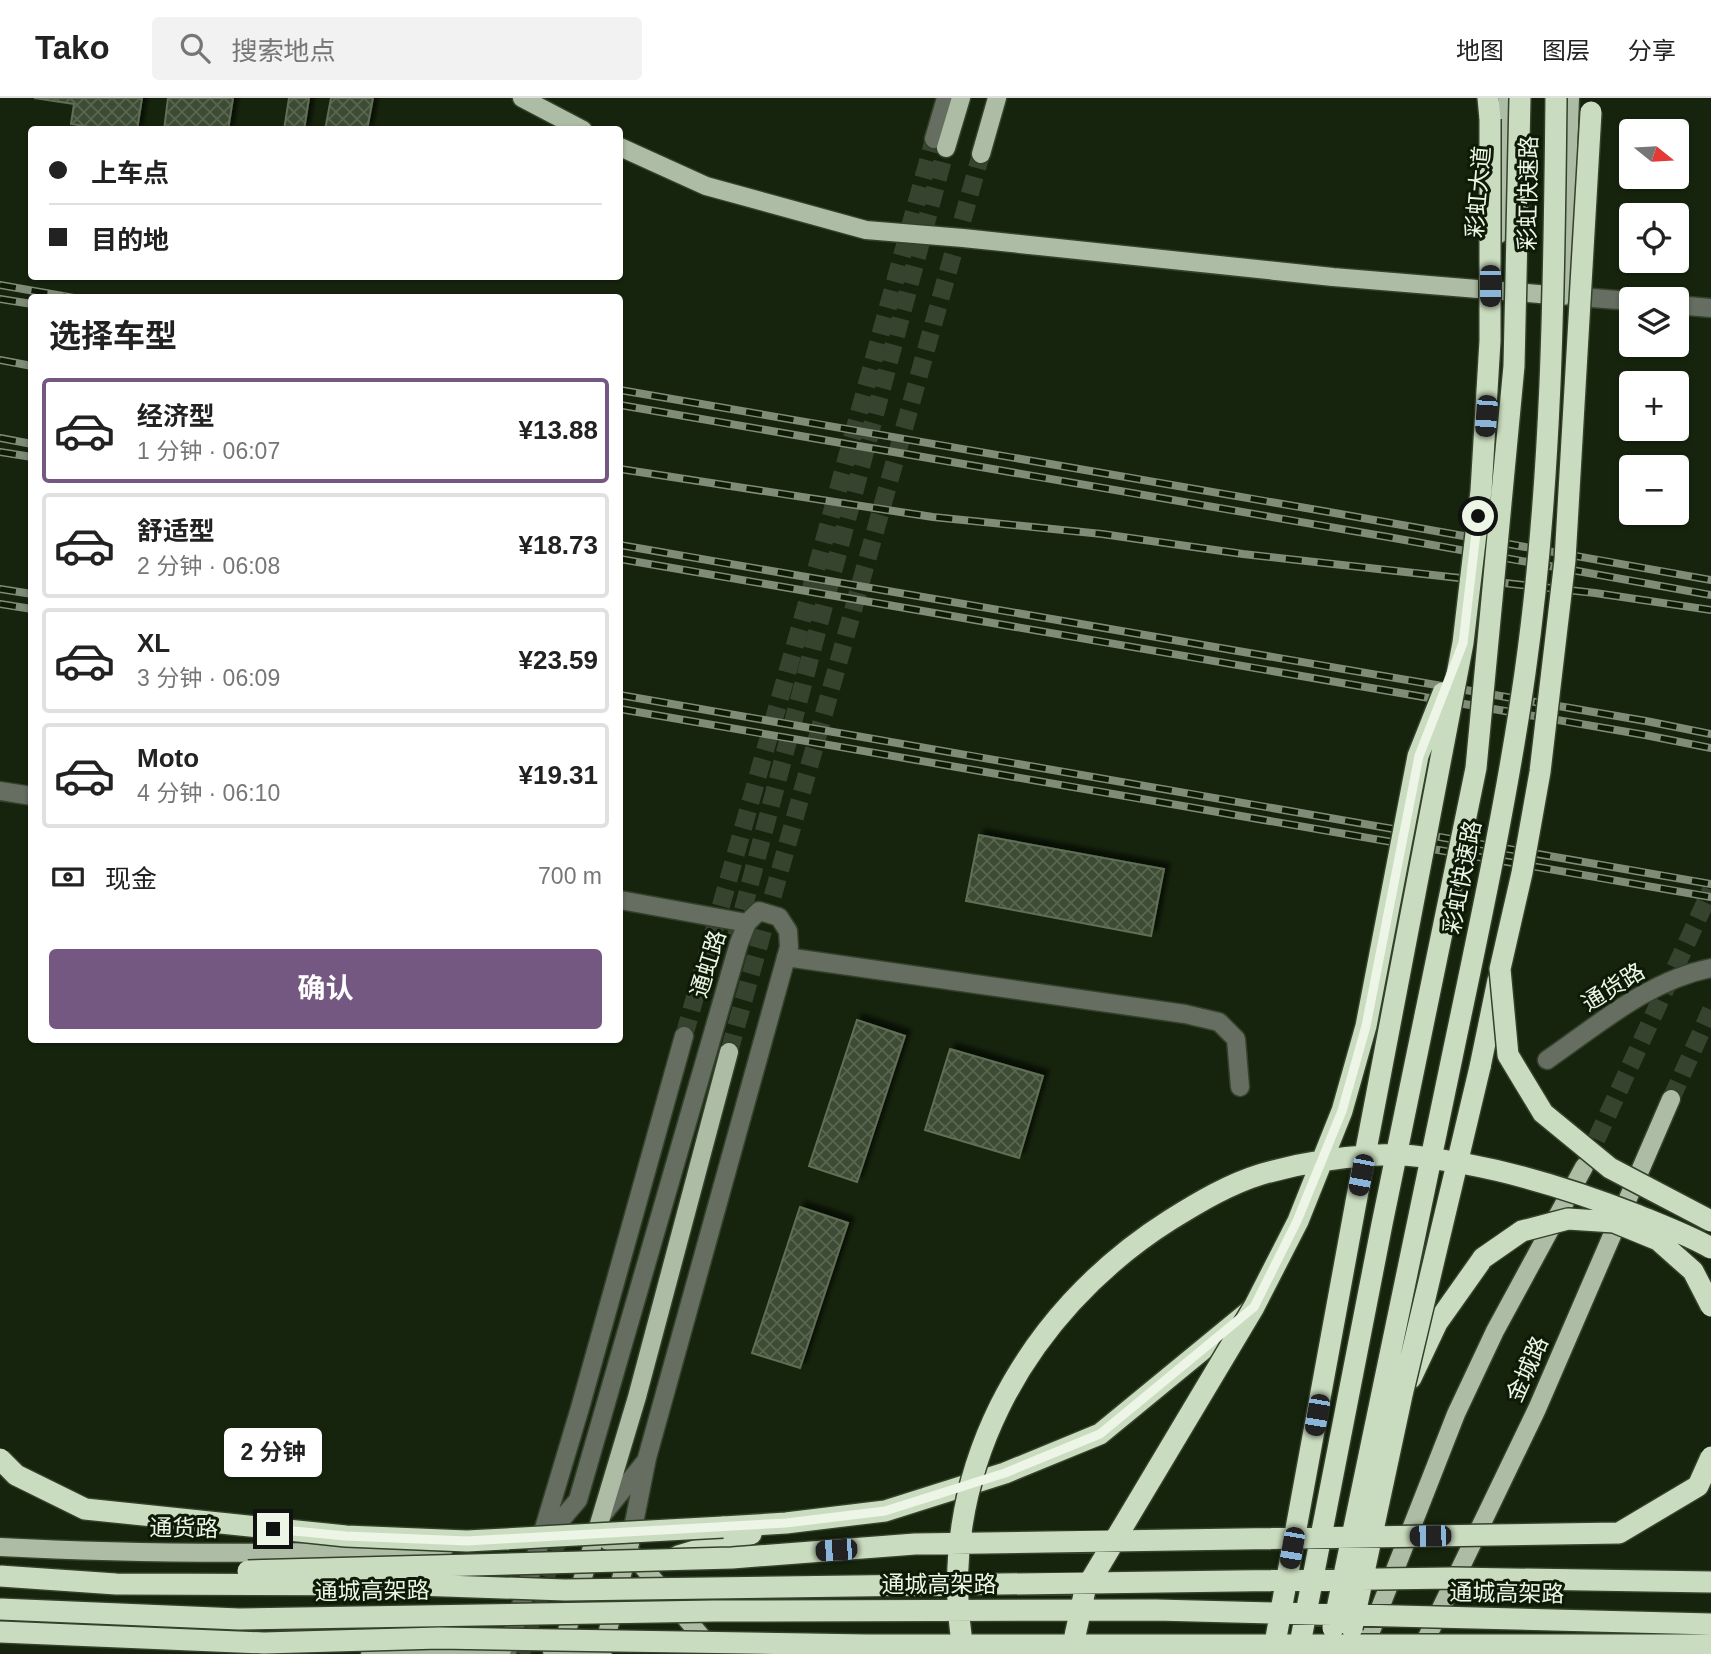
<!DOCTYPE html>
<html lang="zh">
<head>
<meta charset="utf-8">
<style>
  :root { --surface:#fff; --page:#f2f2f2; --text:#222; --muted:#767676; --line:#e0e0e0; --accent:#745882 }
  body { margin:0; font-family:Helvetica,"Noto Sans SC",sans-serif; background:var(--page); color:var(--text); height:100vh; display:flex; flex-direction:column; font-size:26px; white-space:nowrap }
  * { box-sizing:border-box; margin:0 }
  p { font-size:23px; color:var(--muted) }
  .icon { flex:none; width:38px; height:38px; fill:none; stroke:currentColor; stroke-width:2; stroke-linecap:round; stroke-linejoin:round }
  .map { position:relative; flex:1; overflow:hidden }
  .drawer { position:absolute; left:28px; top:196px; width:595px; height:749px; display:flex; flex-direction:column; background:var(--surface); border-radius:7px; box-shadow:0 2px 5px #0004 }
  .drawer>* { flex:none }
  .guide { position:absolute; left:28px; top:28px; width:595px; height:154px; border-radius:7px; box-shadow:0 2px 5px #0004; display:grid; align-content:center; height:154px; padding:0 21px; background:var(--surface) }
  .needle { width:46px; rotate:108deg }
  .fabs { position:absolute; left:1619px; top:21px; display:grid; gap:14px }
  .fabs a { display:grid; place-items:center; width:70px; height:70px; border-radius:7px; background:var(--surface); box-shadow:0 2px 5px #0004; font-size:35px }
  .end { position:absolute; width:32px; height:32px; margin:-16px; border:9px solid #ecf5e6; background:#111; box-shadow:0 0 0 4px #111 }
  .from { border-radius:50% }
  .bubble { position:absolute; height:49px; border-radius:7px; background:var(--surface); box-shadow:0 2px 5px #0004; font-size:23px; font-weight:700; line-height:49px; text-align:center }
  .car { position:absolute; width:21px; height:42px; margin:-21px -10px; border-radius:9px; box-shadow:0 0 5px 2px #0007; background:linear-gradient(#222 24%,#8ab4d8 0 40%,#222 0 76%,#8ab4d8 0 86%,#222 0) }
  .guide b { display:flex; align-items:center; gap:24px; height:66px; font-size:26px }
  .guide b+b { border-top:2px solid var(--line) }
  .guide i { width:18px; height:18px; background:var(--text) }
  ul { padding:0; list-style:none }
  li { display:flex; align-items:center; gap:21px; height:105px; margin:0 14px 10px; padding:0 7px; border:4px solid var(--line); border-radius:7px }
  li div { flex:1 }
  li b { display:block; font-size:26px }
  li em { font-style:normal; font-weight:700 }
  li.selected { border-color:var(--accent) }
  li>.icon { width:63px; height:63px; stroke-width:1.5 }
  h2 { padding:0 21px; font-size:32px; line-height:84px }
  .pay { display:flex; align-items:center; gap:18px; height:77px; padding:0 21px; font-size:26px }
  .pay p { margin-inline-start:auto }
  .button { display:flex; gap:14px; margin-top:auto; padding:14px 21px }
  .button a { flex:1; height:80px; border-radius:7px; background:var(--accent); color:#fff; font-size:28px; font-weight:700; line-height:80px; text-align:center }
  header { display:flex; align-items:center; gap:42px; box-sizing:border-box; height:98px; padding:0 35px; background:var(--surface); border-bottom:2px solid var(--line) }
  header strong { font-size:33px }
  nav { display:flex; gap:38px; margin-inline-start:auto; font-size:24px }
  .search { width:490px; height:63px; background:var(--page); display:flex; align-items:center; gap:18px; box-sizing:border-box; padding:0 24px; border-radius:7px; color:var(--muted); font-size:26px }
  .map>svg:first-child { display:block }
  .building { fill:url(#building-cross-hatch); stroke:#5f6f55; stroke-width:2; filter:url(#shadow) }
  .lines { fill:none; stroke-linecap:round; stroke-linejoin:round }
  .minor-tunnel { stroke:#36432e; stroke-width:18; stroke-dasharray:18 9; stroke-linecap:butt }
  .major-tunnel { stroke:#36432e; stroke-width:18; stroke-dasharray:18 9; stroke-linecap:butt }
  .minor-casing { stroke:#34412b; stroke-width:21 }
  .major-casing { stroke:#34412b; stroke-width:21 }
  .highway-casing { stroke:#34412b; stroke-width:24 }
  .minor { stroke:#666d61; stroke-width:18 }
  .major { stroke:#adbca4; stroke-width:18 }
  .highway { stroke:#cadcbf; stroke-width:21 }
  .rail-casing { stroke:#808b78; stroke-width:8 }
  .rail { stroke:#0d1a05; stroke-width:5; stroke-dasharray:16; stroke-linecap:butt }
  .highway-bridge-casing { stroke:#34412b; stroke-width:24; stroke-linecap:butt }
  .highway-bridge { stroke:#cadcbf; stroke-width:21 }
  .route { stroke:#ecf5e6; stroke-width:9 }
  .labels { text-anchor:middle; dominant-baseline:central; stroke-width:6; stroke-linejoin:round; paint-order:stroke }
  .street-label { font-size:23px; fill:#ecf5e6; stroke:#0d1a05 }
</style>
</head>
<body>
<header>
<strong>Tako</strong>
<div class="search"><svg class="icon" aria-label="search" viewBox="0 0 24 24"><circle cx="10" cy="10" r="6"/><path d="M15 15l6 6"/></svg>搜索地点</div>
<nav><a>地图</a><a>图层</a><a>分享</a></nav>
</header>
<div class="map">
<svg width="1711" height="1556" viewBox="0 0 1711 1556">
  <defs>
    <pattern id="building-cross-hatch" width="8" height="8" patternUnits="userSpaceOnUse" patternTransform="scale(1.75)"><rect width="8" height="8" fill="#3d4c34"/><path d="M0 0l8 8M0 8l8-8" fill="none" stroke="#596651"/></pattern>
    <filter id="shadow"><feDropShadow dx="5.5" dy="-5.5" stdDeviation="2" flood-color="#0009"/></filter>
  </defs>
  <rect width="100%" height="100%" fill="#16240d"/>
  <path class="building" d="M34 0H142L137 32H108L71 26 74 6Z
    M168 0H233L228 32H164Z
    M289 0H309L304 32H284Z
    M331 0H373L367 32H325Z
    M979 737 1164 771 1151 838 966 803Z
    M857 922 905 938 857 1084 809 1068Z
    M950 951 1043 978 1019 1060 925 1032Z
    M800 1109 848 1125 800 1270 752 1255Z"/>
  <g class="lines">
    <path class="minor-tunnel" d="M684 938 810 494 934 41"/>
    <path class="major-tunnel" d="M736 838 946 50
      M729 954 981 56
      M1671 1001 1711 912
      M1585 1066 1711 792
      M521 1556 563 1426"/>
    <defs>
      <path id="minor" d="M934 41 946 0
        M1567 198 1631 203
        M1676 207 1711 210
        M0 693 32 698
        M620 802 747 825
        M786 859 1185 916 1219 924 1236 941 1240 989
        M1547 962C1598 927 1649 882 1711 870
        M602 1417 646 1363
        M542 1444 578 1402 739 845 747 825 759 813 779 819 788 833 789 849 647 1360 630 1445
        M507 1554 580 1310 684 938"/>
      <path id="major" d="M522 0 583 32
        M620 49 706 88 866 132 963 140 1333 179 1563 198 1570 0
        M946 50 961 0
        M981 56 997 0
        M1499 136 1508 0
        M0 1449C148 1457 296 1456 444 1451
        M633 1457 716 1556
        M552 1553 589 1556
        M370 1556 503 1550
        M560 1556 637 1299 729 954
        M602 1556 630 1445 608 1443
        M1362 1556 1456 1316 1495 1233 1584 1069
        M1419 1556 1537 1311 1671 1001"/>
      <path id="highway" d="M1488 0 1490 21
        M1480 969 1498 882
        M1411 1280 1437 1225 1483 1160
        M723 1429 786 1425 885 1413 1005 1375 1100 1336 1251 1212
        M678 1458 751 1436"/>
    </defs>
    <use href="#minor" class="minor-casing"/>
    <use href="#major" class="major-casing"/>
    <use href="#highway" class="highway-casing"/>
    <use href="#minor" class="minor"/>
    <use href="#major" class="major"/>
    <use href="#highway" class="highway"/>
    <defs>
      <path id="rail" d="M0 187 74 200
        M0 201 32 206
        M0 262 32 268
        M620 292 1329 414 1711 482
        M620 307 1388 439 1711 497
        M0 340 32 346
        M0 354 32 359
        M620 371 933 419 1102 436 1243 456 1595 495 1711 512
        M620 447 1646 623 1711 636
        M620 461 1645 637 1711 650
        M0 491 32 496
        M0 506 32 511
        M620 597 1711 786
        M620 611 1711 799"/>
    </defs>
    <use href="#rail" class="rail-casing"/>
    <use href="#rail" class="rail"/>
    <defs>
      <path id="highway-bridge" d="M1591 14 1565 462 1540 674 1522 775 1500 871 1508 957 1543 1015 1610 1070 1711 1123
        M1483 1160 1522 1133 1568 1121 1614 1124 1658 1142 1693 1173 1711 1208
        M0 1361 16 1377 85 1411 346 1438 467 1443 723 1429
        M248 1473 732 1460 915 1446 1619 1435 1698 1388 1711 1359
        M0 1478 116 1486 416 1487 565 1492 1452 1480 1711 1484
        M0 1511 239 1521 715 1513 1156 1512 1711 1526
        M1333 1530C1373 1337 1415 1144 1454 950 1480 826 1507 701 1525 575 1552 385 1554 192 1556 0
        M1352 1530 1402 1297 1480 969
        M0 1534 264 1545 439 1540 867 1547H1711
        M964 1556C932 1381 1023 1215 1170 1122 1199 1104 1229 1086 1262 1076 1300 1065 1340 1059 1379 1057 1407 1055 1438 1061 1466 1066 1525 1077 1581 1095 1637 1117 1661 1127 1688 1137 1711 1150
        M1071 1556 1085 1492 1254 1209 1298 1123 1342 1013 1366 928 1418 658 1443 595
        M1273 1556 1356 1104 1463 545 1481 393 1490 243V21
        M1298 1556 1382 1126 1476 670 1514 268 1520 0"/>
    </defs>
    <use href="#highway-bridge" class="highway-bridge-casing"/>
    <use href="#highway-bridge" class="highway-bridge"/>
  </g>
  <g class="lines">
    <path class="route" d="M273 1431 346 1438 467 1443 786 1425 885 1413 1005 1375 1100 1336 1254 1209 1297 1123 1342 1013 1366 928 1419 658 1463 545 1478 418"/>
  </g>
  <g class="labels">
    <g class="street-label">
      <text transform="translate(1478 94) rotate(-85)">彩虹大道</text>
      <text transform="translate(1528 95) rotate(-89)">彩虹快速路</text>
      <text transform="translate(1462 779) rotate(-79)">彩虹快速路</text>
      <text transform="translate(708 866) rotate(-73)">通虹路</text>
      <text transform="translate(1613 889) rotate(-32)">通货路</text>
      <text transform="translate(1527 1271) rotate(-66)">金城路</text>
      <text transform="translate(184 1430) rotate(1)">通货路</text>
      <text x="939" y="1486">通城高架路</text>
      <text transform="translate(372 1493) rotate(-1)">通城高架路</text>
      <text transform="translate(1507 1495) rotate(1)">通城高架路</text>
    </g>
  </g>
</svg>
<div class="fabs">
<a><svg class="needle" viewBox="-14 -14 28 28"><path d="M0-13l5 13h-10z" fill="#e53935"/><path d="M0 13l5-13h-10z" fill="#767676"/></svg></a>
<a><svg class="icon" aria-label="locate" viewBox="0 0 24 24"><circle cx="12" cy="12" r="6"/><path d="M12 2v4M12 18v4M2 12h4M18 12h4"/></svg></a>
<a><svg class="icon" aria-label="layers" viewBox="0 0 24 24"><path d="M12 4l9 5-9 5-9-5zM3 14l9 5 9-5"/></svg></a>
<a>+</a>
<a>−</a>
</div>
<i class="end from" style="left:1478px;top:418px"></i>
<i class="end" style="left:273px;top:1431px"></i>
<div class="bubble" style="left:224px;top:1330px;width:98px">2 分钟</div>
<i class="car" style="left:1490px;top:188px;rotate:180deg"></i>
<i class="car" style="left:1486px;top:318px;rotate:184deg"></i>
<i class="car" style="left:1361px;top:1077px;rotate:191deg"></i>
<i class="car" style="left:1317px;top:1317px;rotate:190deg"></i>
<i class="car" style="left:1430px;top:1438px;rotate:269deg"></i>
<i class="car" style="left:1292px;top:1450px;rotate:190deg"></i>
<i class="car" style="left:836px;top:1452px;rotate:266deg"></i>
<div class="guide">
<b><i class="from"></i>上车点</b>
<b><i></i>目的地</b>
</div>
<section class="drawer">
<h2>选择车型</h2>
<ul>
<li class="selected"><svg class="icon" aria-label="car" viewBox="0 0 24 24"><path d="M5 17H2v-5l4-1 3-4h7l3 4 3 1v5h-3M9 17h6M6 11h13"/><circle cx="7" cy="17" r="2"/><circle cx="17" cy="17" r="2"/></svg><div><b>经济型</b><p>1 分钟 · 06:07</p></div><em>¥13.88</em></li>
<li><svg class="icon" aria-label="car" viewBox="0 0 24 24"><path d="M5 17H2v-5l4-1 3-4h7l3 4 3 1v5h-3M9 17h6M6 11h13"/><circle cx="7" cy="17" r="2"/><circle cx="17" cy="17" r="2"/></svg><div><b>舒适型</b><p>2 分钟 · 06:08</p></div><em>¥18.73</em></li>
<li><svg class="icon" aria-label="car" viewBox="0 0 24 24"><path d="M5 17H2v-5l4-1 3-4h7l3 4 3 1v5h-3M9 17h6M6 11h13"/><circle cx="7" cy="17" r="2"/><circle cx="17" cy="17" r="2"/></svg><div><b>XL</b><p>3 分钟 · 06:09</p></div><em>¥23.59</em></li>
<li><svg class="icon" aria-label="car" viewBox="0 0 24 24"><path d="M5 17H2v-5l4-1 3-4h7l3 4 3 1v5h-3M9 17h6M6 11h13"/><circle cx="7" cy="17" r="2"/><circle cx="17" cy="17" r="2"/></svg><div><b>Moto</b><p>4 分钟 · 06:10</p></div><em>¥19.31</em></li>
</ul>
<div class="pay"><svg class="icon" aria-label="cash" viewBox="0 0 24 24"><path d="M3 7h18v10H3z"/><circle cx="12" cy="12" r="2"/></svg>现金<p>700 m</p></div>
<div class="button"><a>确认</a></div>
</section>
</div>
</body>
</html>
